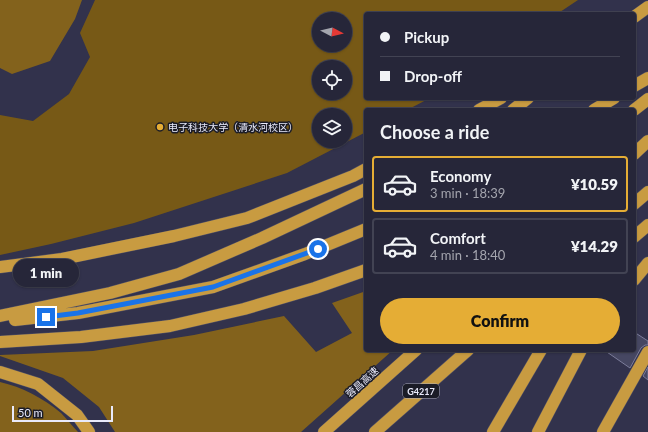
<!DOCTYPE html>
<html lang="en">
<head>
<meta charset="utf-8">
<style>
  :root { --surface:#262639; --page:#323244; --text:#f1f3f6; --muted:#a4a5ae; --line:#424353; --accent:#e5ad35 }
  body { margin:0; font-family:Lato,"Noto Sans SC",sans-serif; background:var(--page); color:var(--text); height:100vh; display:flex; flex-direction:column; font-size:15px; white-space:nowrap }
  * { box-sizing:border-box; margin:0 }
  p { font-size:13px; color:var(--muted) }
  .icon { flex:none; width:22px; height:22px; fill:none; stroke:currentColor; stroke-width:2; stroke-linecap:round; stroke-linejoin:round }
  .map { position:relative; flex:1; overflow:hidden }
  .drawer { position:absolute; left:364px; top:108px; width:272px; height:244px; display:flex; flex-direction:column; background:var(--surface); border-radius:4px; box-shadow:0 1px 3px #0004,0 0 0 1px var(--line) }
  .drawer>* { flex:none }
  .banner { position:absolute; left:364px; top:12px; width:272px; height:88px; border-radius:4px; box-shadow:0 1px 3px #0004,0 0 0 1px var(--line); display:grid; align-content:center; height:88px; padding:0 16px; background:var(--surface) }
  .needle { width:26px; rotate:97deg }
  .tools { position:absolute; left:312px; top:12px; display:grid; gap:8px }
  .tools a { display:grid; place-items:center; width:40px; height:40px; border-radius:50%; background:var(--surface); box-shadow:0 1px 3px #0004,0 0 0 1px var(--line); font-size:20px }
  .scale { position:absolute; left:12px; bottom:10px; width:101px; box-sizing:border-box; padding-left:4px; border:2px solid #e9eafb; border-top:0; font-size:11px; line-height:14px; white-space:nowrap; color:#e9eafb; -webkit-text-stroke:3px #1b1c27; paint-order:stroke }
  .end { position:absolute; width:18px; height:18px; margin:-9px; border:5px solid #1a73e8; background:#fff; box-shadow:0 0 0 2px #fff }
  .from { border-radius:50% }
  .bubble { position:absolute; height:28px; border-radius:14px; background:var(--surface); box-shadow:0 1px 3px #0004,0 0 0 1px var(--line); font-size:13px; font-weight:800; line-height:28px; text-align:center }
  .banner b { display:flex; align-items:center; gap:14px; height:38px; font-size:15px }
  .banner b+b { border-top:1px solid var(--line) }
  .banner i { width:10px; height:10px; background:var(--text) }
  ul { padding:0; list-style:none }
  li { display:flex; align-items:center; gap:12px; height:56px; margin:0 8px 6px; padding:0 8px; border:2px solid var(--line); border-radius:4px }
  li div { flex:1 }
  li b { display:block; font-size:15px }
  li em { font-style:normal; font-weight:800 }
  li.on { border-color:var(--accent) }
  li>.icon { width:36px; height:36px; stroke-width:1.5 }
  h2 { padding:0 16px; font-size:18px; line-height:48px }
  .action { display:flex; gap:8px; margin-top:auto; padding:8px 16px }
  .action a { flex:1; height:46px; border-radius:24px; background:var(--accent); color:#111; font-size:16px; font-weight:800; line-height:46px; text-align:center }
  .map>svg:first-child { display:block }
  .green { fill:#775916; fill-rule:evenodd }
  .forest { fill:#83621c }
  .building { fill:#464762; stroke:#7c7d9b }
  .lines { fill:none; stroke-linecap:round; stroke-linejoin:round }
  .highway-casing { stroke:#505066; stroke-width:13 }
  .highway { stroke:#c89b41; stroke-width:12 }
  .route { stroke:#1a73e8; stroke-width:5 }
  .poi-dot { fill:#e5ad35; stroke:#1b1c27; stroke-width:1.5 }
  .labels { text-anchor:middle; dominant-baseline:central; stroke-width:3; stroke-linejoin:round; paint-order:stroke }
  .shield { fill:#1b1c27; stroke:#abacbb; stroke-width:1 }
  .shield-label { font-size:9px; font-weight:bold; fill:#e9eafb }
  .poi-label { font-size:10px; fill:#e9eafb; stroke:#1b1c27; text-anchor:start }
  .street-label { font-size:10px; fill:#e9eafb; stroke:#1b1c27 }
</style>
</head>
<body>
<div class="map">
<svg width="648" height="432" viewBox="0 0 648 432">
  <rect width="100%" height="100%" fill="#32324c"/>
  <path class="green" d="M95 0H578L557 14H366V98H430L407 110H366V132L287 173 134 223 51 244 0 255V115L33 121 69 94 90 57 80 33ZM319 19H345V45H319ZM319 67H345V93H319ZM319 115H345V141H319Z"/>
  <path class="forest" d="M0 0H82L75 19 50 61 12 74 0 68Z
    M366 291V350H393L301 432H115L99 407 63 378 0 356V355L93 351 194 335 284 316 316 352 352 333 332 303Z
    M0 382C22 387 43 398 61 413 67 419 72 426 78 432H0Z"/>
  <path class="building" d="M634 332 648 341V345H645L641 348 630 368 604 350H634Z
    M648 367V380L643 376Z"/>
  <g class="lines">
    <defs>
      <path id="highway" d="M634 17 648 7
        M634 86 648 78
        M479 110 501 98
        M513 110 528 98
        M594 110 614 98
        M634 110 648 99
        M634 154 648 141
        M634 204 648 192
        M634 237 648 225
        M0 267 62 259 174 236 247 218 353 176 366 169
        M634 280 648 263
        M0 316 110 293 179 274 262 238 366 189
        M15 320 78 313 213 287 305 254 366 229
        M0 342 81 337 170 326 244 309 315 288 366 270
        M0 372 38 384 77 415 89 432
        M324 432 416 350
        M375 432 468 350
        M493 432 541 350
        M538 432 581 350
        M603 432 648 352"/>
    </defs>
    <use href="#highway" class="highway-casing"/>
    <use href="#highway" class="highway"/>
  </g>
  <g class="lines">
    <path class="route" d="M46 317 78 313 213 287 318 249"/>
  </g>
  <circle class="poi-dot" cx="160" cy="127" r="4"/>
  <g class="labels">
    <rect class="shield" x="403" y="384" width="36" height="14" rx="3"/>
    <g class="shield-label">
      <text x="421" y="391">G4217</text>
    </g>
    <g class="poi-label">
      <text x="168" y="127">电子科技大学（清水河校区）</text>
    </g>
    <g class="street-label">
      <text transform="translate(362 382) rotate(-42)">蓉昌高速</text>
    </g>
  </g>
</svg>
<div class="tools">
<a><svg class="needle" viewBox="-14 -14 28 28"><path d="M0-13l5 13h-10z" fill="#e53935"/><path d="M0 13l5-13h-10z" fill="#a4a5ae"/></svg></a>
<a><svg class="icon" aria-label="locate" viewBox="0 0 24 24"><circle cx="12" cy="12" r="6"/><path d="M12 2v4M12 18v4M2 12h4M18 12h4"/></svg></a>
<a><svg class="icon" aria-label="layers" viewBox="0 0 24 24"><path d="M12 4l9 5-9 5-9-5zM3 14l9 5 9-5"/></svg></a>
</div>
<div class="scale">50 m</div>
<i class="end from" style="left:318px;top:249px"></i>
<i class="end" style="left:46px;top:317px"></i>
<div class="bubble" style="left:13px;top:259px;width:66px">1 min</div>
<div class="banner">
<b><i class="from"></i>Pickup</b>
<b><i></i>Drop-off</b>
</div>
<section class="drawer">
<h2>Choose a ride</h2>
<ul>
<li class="on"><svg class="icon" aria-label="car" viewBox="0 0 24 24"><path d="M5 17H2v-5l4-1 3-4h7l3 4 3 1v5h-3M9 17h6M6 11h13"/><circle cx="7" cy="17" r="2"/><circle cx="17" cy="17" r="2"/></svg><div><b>Economy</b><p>3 min · 18:39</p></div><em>¥10.59</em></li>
<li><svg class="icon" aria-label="car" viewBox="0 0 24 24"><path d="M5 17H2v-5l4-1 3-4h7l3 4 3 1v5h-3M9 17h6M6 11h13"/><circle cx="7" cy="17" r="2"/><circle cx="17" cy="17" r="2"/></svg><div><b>Comfort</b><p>4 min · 18:40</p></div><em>¥14.29</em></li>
</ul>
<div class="action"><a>Confirm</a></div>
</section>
</div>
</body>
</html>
